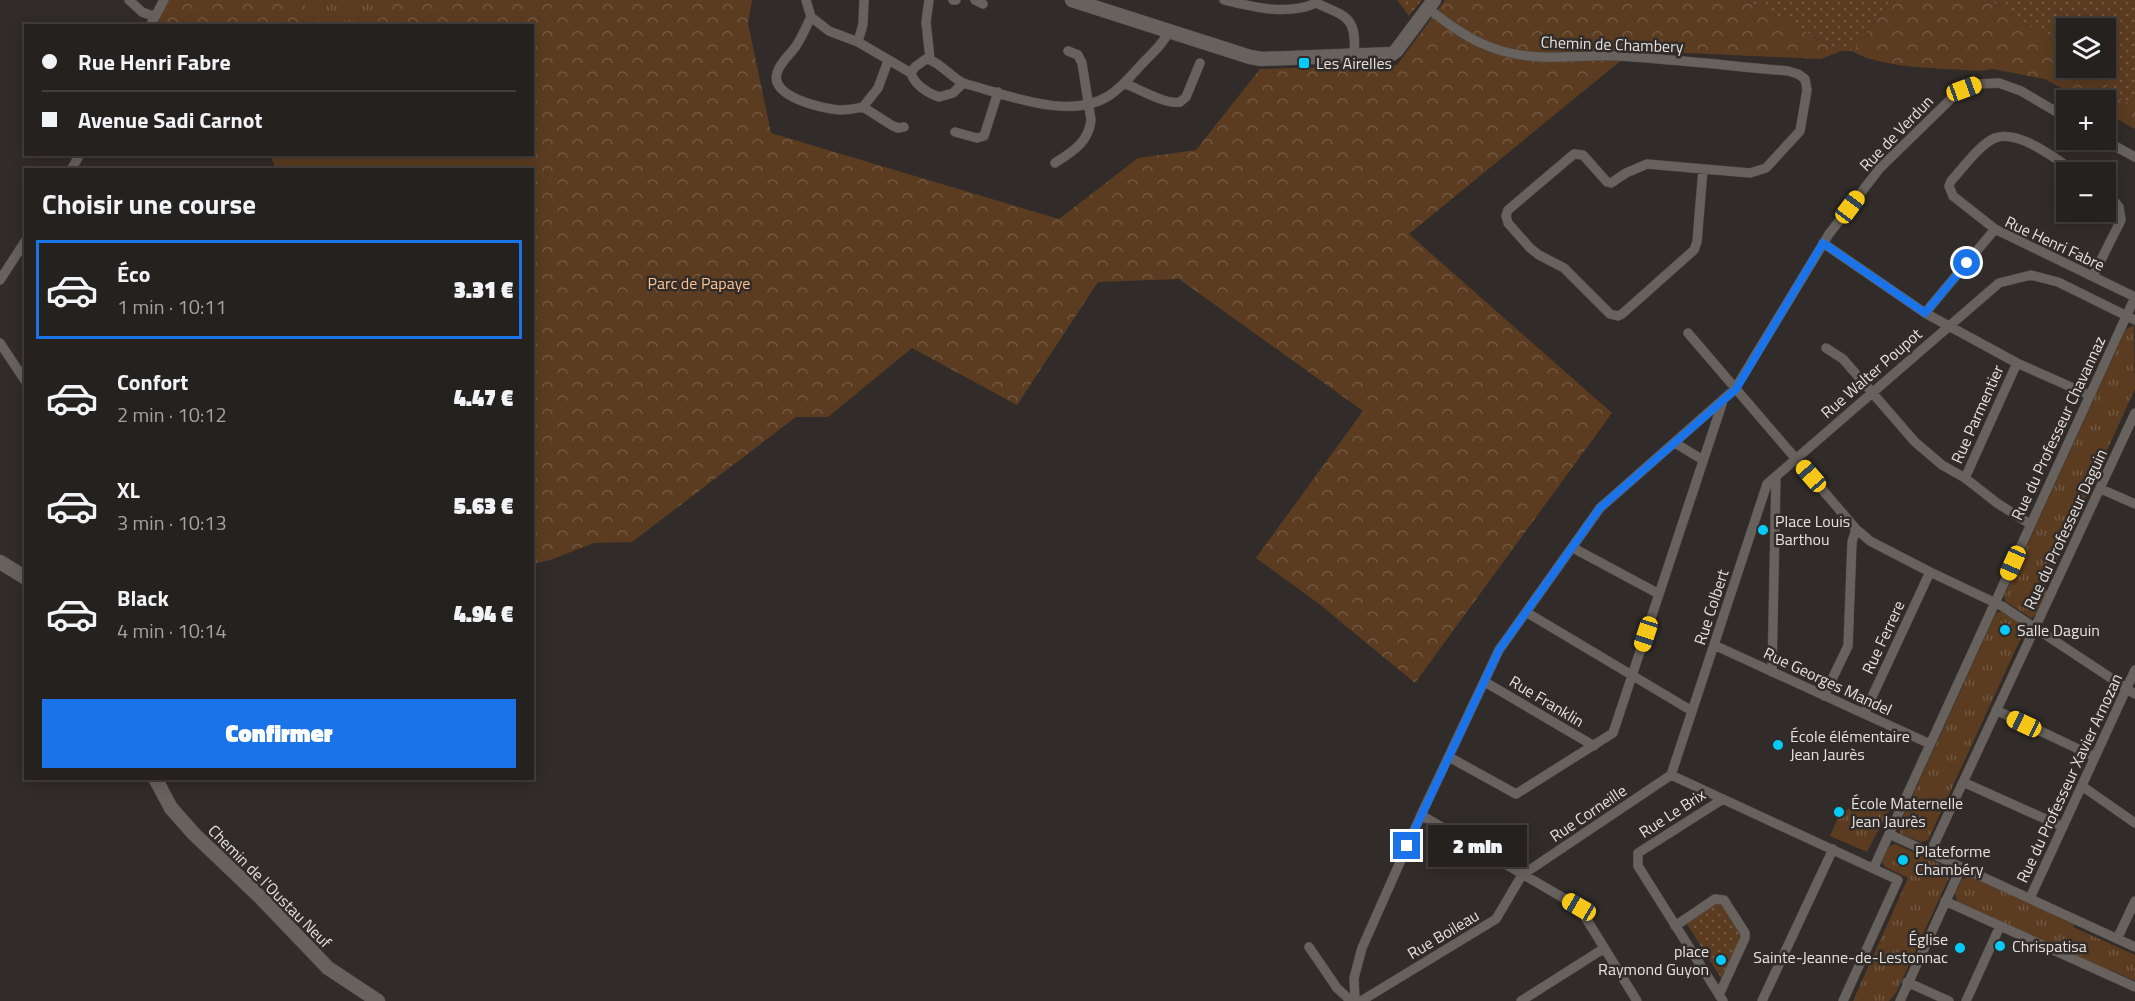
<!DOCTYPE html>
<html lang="fr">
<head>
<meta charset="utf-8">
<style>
  :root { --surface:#25211f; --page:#312e2c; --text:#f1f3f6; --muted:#a3a3a4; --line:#423e3d; --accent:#1a73e8 }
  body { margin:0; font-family:"Titillium Web",sans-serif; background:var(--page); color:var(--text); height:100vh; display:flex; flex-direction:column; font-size:22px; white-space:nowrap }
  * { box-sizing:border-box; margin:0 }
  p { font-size:20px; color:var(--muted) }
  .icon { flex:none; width:33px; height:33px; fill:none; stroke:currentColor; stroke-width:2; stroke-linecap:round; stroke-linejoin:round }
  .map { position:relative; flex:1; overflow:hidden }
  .details { position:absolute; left:24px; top:168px; width:510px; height:612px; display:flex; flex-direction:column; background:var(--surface); border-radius:0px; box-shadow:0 3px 15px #0003,0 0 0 2px var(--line) }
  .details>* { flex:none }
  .banner { position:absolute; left:24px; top:24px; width:510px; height:132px; border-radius:0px; box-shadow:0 3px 15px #0003,0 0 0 2px var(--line); display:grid; align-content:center; height:132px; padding:0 18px; background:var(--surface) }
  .buttons { position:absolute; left:2056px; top:18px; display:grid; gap:12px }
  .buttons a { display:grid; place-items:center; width:60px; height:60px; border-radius:0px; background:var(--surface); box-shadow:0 3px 15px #0003,0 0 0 2px var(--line); font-size:30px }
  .end { position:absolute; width:27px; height:27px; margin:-14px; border:8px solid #1a73e8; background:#fff; box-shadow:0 0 0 3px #fff }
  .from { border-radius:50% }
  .bubble { position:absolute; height:42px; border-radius:0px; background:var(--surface); box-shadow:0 3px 15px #0003,0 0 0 2px var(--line); font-size:20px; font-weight:800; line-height:42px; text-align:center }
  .car { position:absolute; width:18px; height:36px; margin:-18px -9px; border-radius:8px; box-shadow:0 0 4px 2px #0007; background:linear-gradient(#f5c518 24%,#345 0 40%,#f5c518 0 76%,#345 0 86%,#f5c518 0) }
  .banner b { display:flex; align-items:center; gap:21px; height:57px; font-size:22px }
  .banner b+b { border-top:2px solid var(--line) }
  .banner i { width:15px; height:15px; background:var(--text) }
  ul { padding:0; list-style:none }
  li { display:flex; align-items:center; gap:18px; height:99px; margin:0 12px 9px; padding:0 6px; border:3px solid transparent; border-radius:0px }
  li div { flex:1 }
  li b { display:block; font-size:22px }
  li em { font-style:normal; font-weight:800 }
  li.selected { border-color:var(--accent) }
  li>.icon { width:54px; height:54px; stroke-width:1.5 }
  h2 { padding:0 18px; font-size:27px; line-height:72px }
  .cta { display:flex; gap:12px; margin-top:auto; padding:12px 18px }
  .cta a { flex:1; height:69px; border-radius:0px; background:var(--accent); color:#fff; font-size:24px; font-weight:800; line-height:69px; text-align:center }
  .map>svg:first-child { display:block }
  .grass { fill:url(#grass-dots) }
  .forest { fill:url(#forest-crowns) }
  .park { fill:url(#park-tufts) }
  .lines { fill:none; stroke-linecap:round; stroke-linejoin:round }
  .street-casing { stroke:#4e4a46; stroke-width:10 }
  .secondary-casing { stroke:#4e4a46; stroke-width:15 }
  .street { stroke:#68625e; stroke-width:9 }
  .secondary { stroke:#68625e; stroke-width:14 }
  .route { stroke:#1a73e8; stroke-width:8 }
  .poi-dot { fill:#05cbf9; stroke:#312c29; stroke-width:2 }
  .labels { text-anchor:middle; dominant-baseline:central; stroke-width:5; stroke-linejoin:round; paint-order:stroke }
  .street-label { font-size:16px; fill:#e4e1de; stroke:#312c29 }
  .poi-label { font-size:16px; fill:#e4e1de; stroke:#312c29; text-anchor:start }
  .park-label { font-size:16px; fill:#fec190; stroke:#312c29 }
</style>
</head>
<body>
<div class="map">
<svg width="2135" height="1001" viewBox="0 0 2135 1001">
  <defs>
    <pattern id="grass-dots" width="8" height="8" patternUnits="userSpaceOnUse" patternTransform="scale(1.5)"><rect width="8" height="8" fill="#5b3c21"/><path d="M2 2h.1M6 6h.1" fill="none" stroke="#725841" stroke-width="1.8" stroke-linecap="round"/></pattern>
    <pattern id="forest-crowns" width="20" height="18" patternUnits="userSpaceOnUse" patternTransform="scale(1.5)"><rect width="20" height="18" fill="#5b3c21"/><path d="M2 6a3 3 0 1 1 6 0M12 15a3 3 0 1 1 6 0" fill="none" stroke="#725841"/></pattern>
    <pattern id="park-tufts" width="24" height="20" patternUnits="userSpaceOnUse" patternTransform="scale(1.5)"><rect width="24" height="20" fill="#5b3c21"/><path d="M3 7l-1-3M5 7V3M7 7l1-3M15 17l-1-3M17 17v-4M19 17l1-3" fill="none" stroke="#725841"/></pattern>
  </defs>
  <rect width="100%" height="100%" fill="#312c29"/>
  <path class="grass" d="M1397 0H1422L1409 16Z
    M1747 0H1891L1852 51H1841Z
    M1990 0H2135V97L2129 103 2106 92 2111 75 2098 68H2106V28H2067V51Z
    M1719 901 1743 933 1723 981 1685 921Z"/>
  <path class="forest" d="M164 0H752L748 23 771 133 1059 219 1138 158 1196 150 1260 69 1397 65 1445 0H1747L1841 51 1821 59 1621 50 1624 58 1409 234 1612 413 1415 683 1318 603 1256 558 1363 411 1179 279 1098 282 1017 405 912 348 828 417H796L632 542 594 543 550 560 533 564 532 170 275 169 271 155 532 154V26H150Z
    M1891 0H1990L2067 51V68H2098L2111 75 2106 92 2129 103 2135 97V129L2106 113V100H2084L2045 79 1993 69 1980 71C1944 68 1881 69 1852 51Z"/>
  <path class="park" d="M301 0H394L367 26 319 25Z
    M2134 325 2135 389 2044 588 2048 591 2038 614 2031 618 2005 601 2004 596 2126 329Z
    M2002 611 2026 627 1928 840 1921 842 1901 834 1898 828 1996 613Z
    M1861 803H1878L1889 810 1867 852 1830 836 1840 813Z
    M1895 844 1949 868 1951 873 1896 993 1889 1001H1853L1908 878 1885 867 1882 862 1889 846Z
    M1972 876 2074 923 2073 927 2135 955V981L2111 970 2109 972 1957 902 1955 893 1962 879 1966 878 1965 877Z"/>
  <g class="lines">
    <defs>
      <path id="street" d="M129 0 142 12 155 17
        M806 0 811 17 829 31 858 42 911 73
        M929 0 926 22 930 59
        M953 0H956
        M975 0 983 4
        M1224 0C1252 7 1288 16 1316 3 1348 17 1357 17 1354 57
        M1428 8C1463 37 1495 56 1543 57 1567 58 1591 55 1616 56 1673 59 1731 66 1788 71L1798 74 1805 79 1807 90 1800 131 1766 168 1750 173 1647 164 1626 173 1611 183 1607 182 1583 155 1574 154 1508 210 1506 216 1508 223 1530 248 1539 255 1564 268 1610 314 1618 316 1622 314 1694 250 1697 242 1703 169
        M811 17C806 27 802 37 796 46 790 55 780 62 777 73 770 97 823 109 840 110 847 110 855 109 863 107L878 88 888 61
        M150 26 164 0
        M858 42 863 24 864 0
        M926 59C936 59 951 77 963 83L953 93 939 97C927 93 914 84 911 73L915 67Z
        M963 83C1005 94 1070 122 1110 95 1122 87 1131 76 1140 66 1149 56 1165 43 1169 30
        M1124 83C1139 89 1166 105 1180 102L1186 97 1200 63
        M863 107 893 126 898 128 904 127
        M955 132 977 138 984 136 998 92
        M2104 140 2135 157
        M1055 163C1072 152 1089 142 1091 120L1082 63 1078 55 1068 51
        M71 170 80 154
        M1995 229 1953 196 1949 186 1951 181C1962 169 1980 144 1995 138 2019 129 2057 160 2076 172
        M1823 243 1925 313 2017 363 2089 395
        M2093 276 2121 220 2119 207 2106 191
        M0 280 26 240
        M1925 313 1995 229 2135 297
        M1688 333 1856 529 1870 541 1930 572 2002 606 2135 694
        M0 343 26 382
        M1826 348 1843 359 1915 442 1942 465 1965 478 1997 503 2030 524
        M1675 443 1703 460
        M1965 478 2017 363
        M2101 489 2135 504
        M1574 546 1577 550 1659 594
        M1526 612 1692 711
        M1714 645 1930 744
        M1772 672 1776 476
        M1485 682 1594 746
        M1824 696 1848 646 1852 542 1856 529
        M1996 710 2095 757
        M1864 714 1930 572
        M1449 757 1516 794 1613 733 1722 404
        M1671 775 1767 484 1999 283 2031 275 2058 282 2135 320
        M1671 775 1898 880 1843 1001
        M1963 782 2063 827
        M2082 786 2135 823
        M1421 815 1579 907 1637 1001
        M1889 834 2135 947
        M1930 853 2135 413
        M1874 867 2135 297
        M2030 898 2135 670
        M1945 901 2135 987
        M1675 926 1715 899 1724 900 1745 933V938L1719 995
        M2117 939 2135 901
        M1309 947 1337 988 1351 1001
        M1907 982 1949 1001
        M1355 1001 1354 978 1362 948 1421 815 1499 650 1600 508 1735 389 1829 234 1880 168 1958 92 1977 84 1999 83 2021 91 2067 118
        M1361 1001 1496 919 1522 875 1671 775
        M1521 1001 1603 949
        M1723 1001 1638 866V853L1723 799
        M1762 1001 1833 849
        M1900 1001 1961 868
        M1966 1001 2000 926"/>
      <path id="secondary" d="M1072 0 1250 57 1262 59 1392 54 1396 51 1434 0
        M0 562 26 578
        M155 778 171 808 194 834 260 897 328 968 378 1001"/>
    </defs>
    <use href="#street" class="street-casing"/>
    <use href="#secondary" class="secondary-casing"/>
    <use href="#street" class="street"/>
    <use href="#secondary" class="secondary"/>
  </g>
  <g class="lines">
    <path class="route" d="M1407 846 1499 650 1600 508 1736 389 1823 243 1925 313 1967 263"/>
  </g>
  <g class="poi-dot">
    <rect x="1298" y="57" width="12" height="12" rx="3"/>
    <circle cx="1763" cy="530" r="6"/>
    <circle cx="2005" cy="630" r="6"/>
    <circle cx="1778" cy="745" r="6"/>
    <circle cx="1839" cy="812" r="6"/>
    <circle cx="1903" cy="860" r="6"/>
    <circle cx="2000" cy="946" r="6"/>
    <circle cx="1960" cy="948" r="6"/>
    <circle cx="1721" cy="960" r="6"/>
  </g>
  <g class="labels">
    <g class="street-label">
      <text transform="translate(1612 44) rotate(2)">Chemin de Chambery</text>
      <text transform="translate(1896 133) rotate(-46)">Rue de Verdun</text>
      <text transform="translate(2055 243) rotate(25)">Rue Henri Fabre</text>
      <text transform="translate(1871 373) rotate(-41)">Rue Walter Poupot</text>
      <text transform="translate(1977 414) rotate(-66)">Rue Parmentier</text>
      <text transform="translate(2058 428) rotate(-65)">Rue du Professeur Chavannaz</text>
      <text transform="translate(2065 529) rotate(-65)">Rue du Professeur Daguin</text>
      <text transform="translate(1711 607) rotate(-72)">Rue Colbert</text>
      <text transform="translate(1883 637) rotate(-65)">Rue Ferrere</text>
      <text transform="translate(1828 681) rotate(25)">Rue Georges Mandel</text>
      <text transform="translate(1547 701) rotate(31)">Rue Franklin</text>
      <text transform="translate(2069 778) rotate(-65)">Rue du Professeur Xavier Arnozan</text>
      <text transform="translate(1588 813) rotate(-34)">Rue Corneille</text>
      <text transform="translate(1672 813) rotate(-33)">Rue Le Brix</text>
      <text transform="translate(270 886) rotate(45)">Chemin de l'Oustau Neuf</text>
      <text transform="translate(1443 934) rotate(-31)">Rue Boileau</text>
    </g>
    <g class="poi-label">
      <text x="1316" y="63">Les Airelles</text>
      <text x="1775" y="521">Place Louis<tspan x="1775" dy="18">Barthou</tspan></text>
      <text x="2017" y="630">Salle Daguin</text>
      <text x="1790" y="736">École élémentaire<tspan x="1790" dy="18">Jean Jaurès</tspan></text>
      <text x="1851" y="803">École Maternelle<tspan x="1851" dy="18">Jean Jaurès</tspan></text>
      <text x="1915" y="851">Plateforme<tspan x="1915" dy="18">Chambéry</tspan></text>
      <text x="1948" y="939" text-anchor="end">Église<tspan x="1948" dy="18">Sainte-Jeanne-de-Lestonnac</tspan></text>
      <text x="2012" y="946">Chrispatisa</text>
      <text x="1709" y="951" text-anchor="end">place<tspan x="1709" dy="18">Raymond Guyon</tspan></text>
    </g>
    <g class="park-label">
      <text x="699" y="283">Parc de Papaye</text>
    </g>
  </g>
</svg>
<div class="buttons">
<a><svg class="icon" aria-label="layers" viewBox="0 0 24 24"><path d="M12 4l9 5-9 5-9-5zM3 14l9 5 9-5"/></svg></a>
<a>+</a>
<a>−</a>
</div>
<i class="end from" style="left:1967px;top:263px"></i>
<i class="end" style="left:1407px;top:846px"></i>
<div class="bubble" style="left:1428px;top:825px;width:99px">2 min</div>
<i class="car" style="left:1964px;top:89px;rotate:70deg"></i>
<i class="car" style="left:1850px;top:207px;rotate:37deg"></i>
<i class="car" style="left:1811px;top:476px;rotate:319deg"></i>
<i class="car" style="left:2013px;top:563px;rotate:204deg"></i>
<i class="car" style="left:1646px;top:634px;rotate:198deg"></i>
<i class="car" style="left:2024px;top:724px;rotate:295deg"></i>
<i class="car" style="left:1579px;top:907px;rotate:300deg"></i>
<div class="banner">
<b><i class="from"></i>Rue Henri Fabre</b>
<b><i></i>Avenue Sadi Carnot</b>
</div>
<section class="details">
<h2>Choisir une course</h2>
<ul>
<li class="selected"><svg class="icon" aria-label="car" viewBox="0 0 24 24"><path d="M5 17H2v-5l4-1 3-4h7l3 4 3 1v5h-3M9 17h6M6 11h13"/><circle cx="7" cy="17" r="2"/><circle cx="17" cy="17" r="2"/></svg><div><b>Éco</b><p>1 min · 10:11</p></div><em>3.31 €</em></li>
<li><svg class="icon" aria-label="car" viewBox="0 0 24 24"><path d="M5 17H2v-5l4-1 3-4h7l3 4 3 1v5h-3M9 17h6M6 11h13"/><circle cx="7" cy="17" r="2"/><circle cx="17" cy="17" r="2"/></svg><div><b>Confort</b><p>2 min · 10:12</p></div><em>4.47 €</em></li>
<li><svg class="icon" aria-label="car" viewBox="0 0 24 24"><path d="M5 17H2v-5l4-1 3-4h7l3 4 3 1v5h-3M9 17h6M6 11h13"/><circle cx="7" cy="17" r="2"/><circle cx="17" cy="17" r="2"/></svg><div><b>XL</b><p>3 min · 10:13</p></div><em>5.63 €</em></li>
<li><svg class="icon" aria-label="car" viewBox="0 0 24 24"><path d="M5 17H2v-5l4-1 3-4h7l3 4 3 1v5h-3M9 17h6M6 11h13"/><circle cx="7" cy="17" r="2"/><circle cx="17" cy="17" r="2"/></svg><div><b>Black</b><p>4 min · 10:14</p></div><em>4.94 €</em></li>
</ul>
<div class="cta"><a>Confirmer</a></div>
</section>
</div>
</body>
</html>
